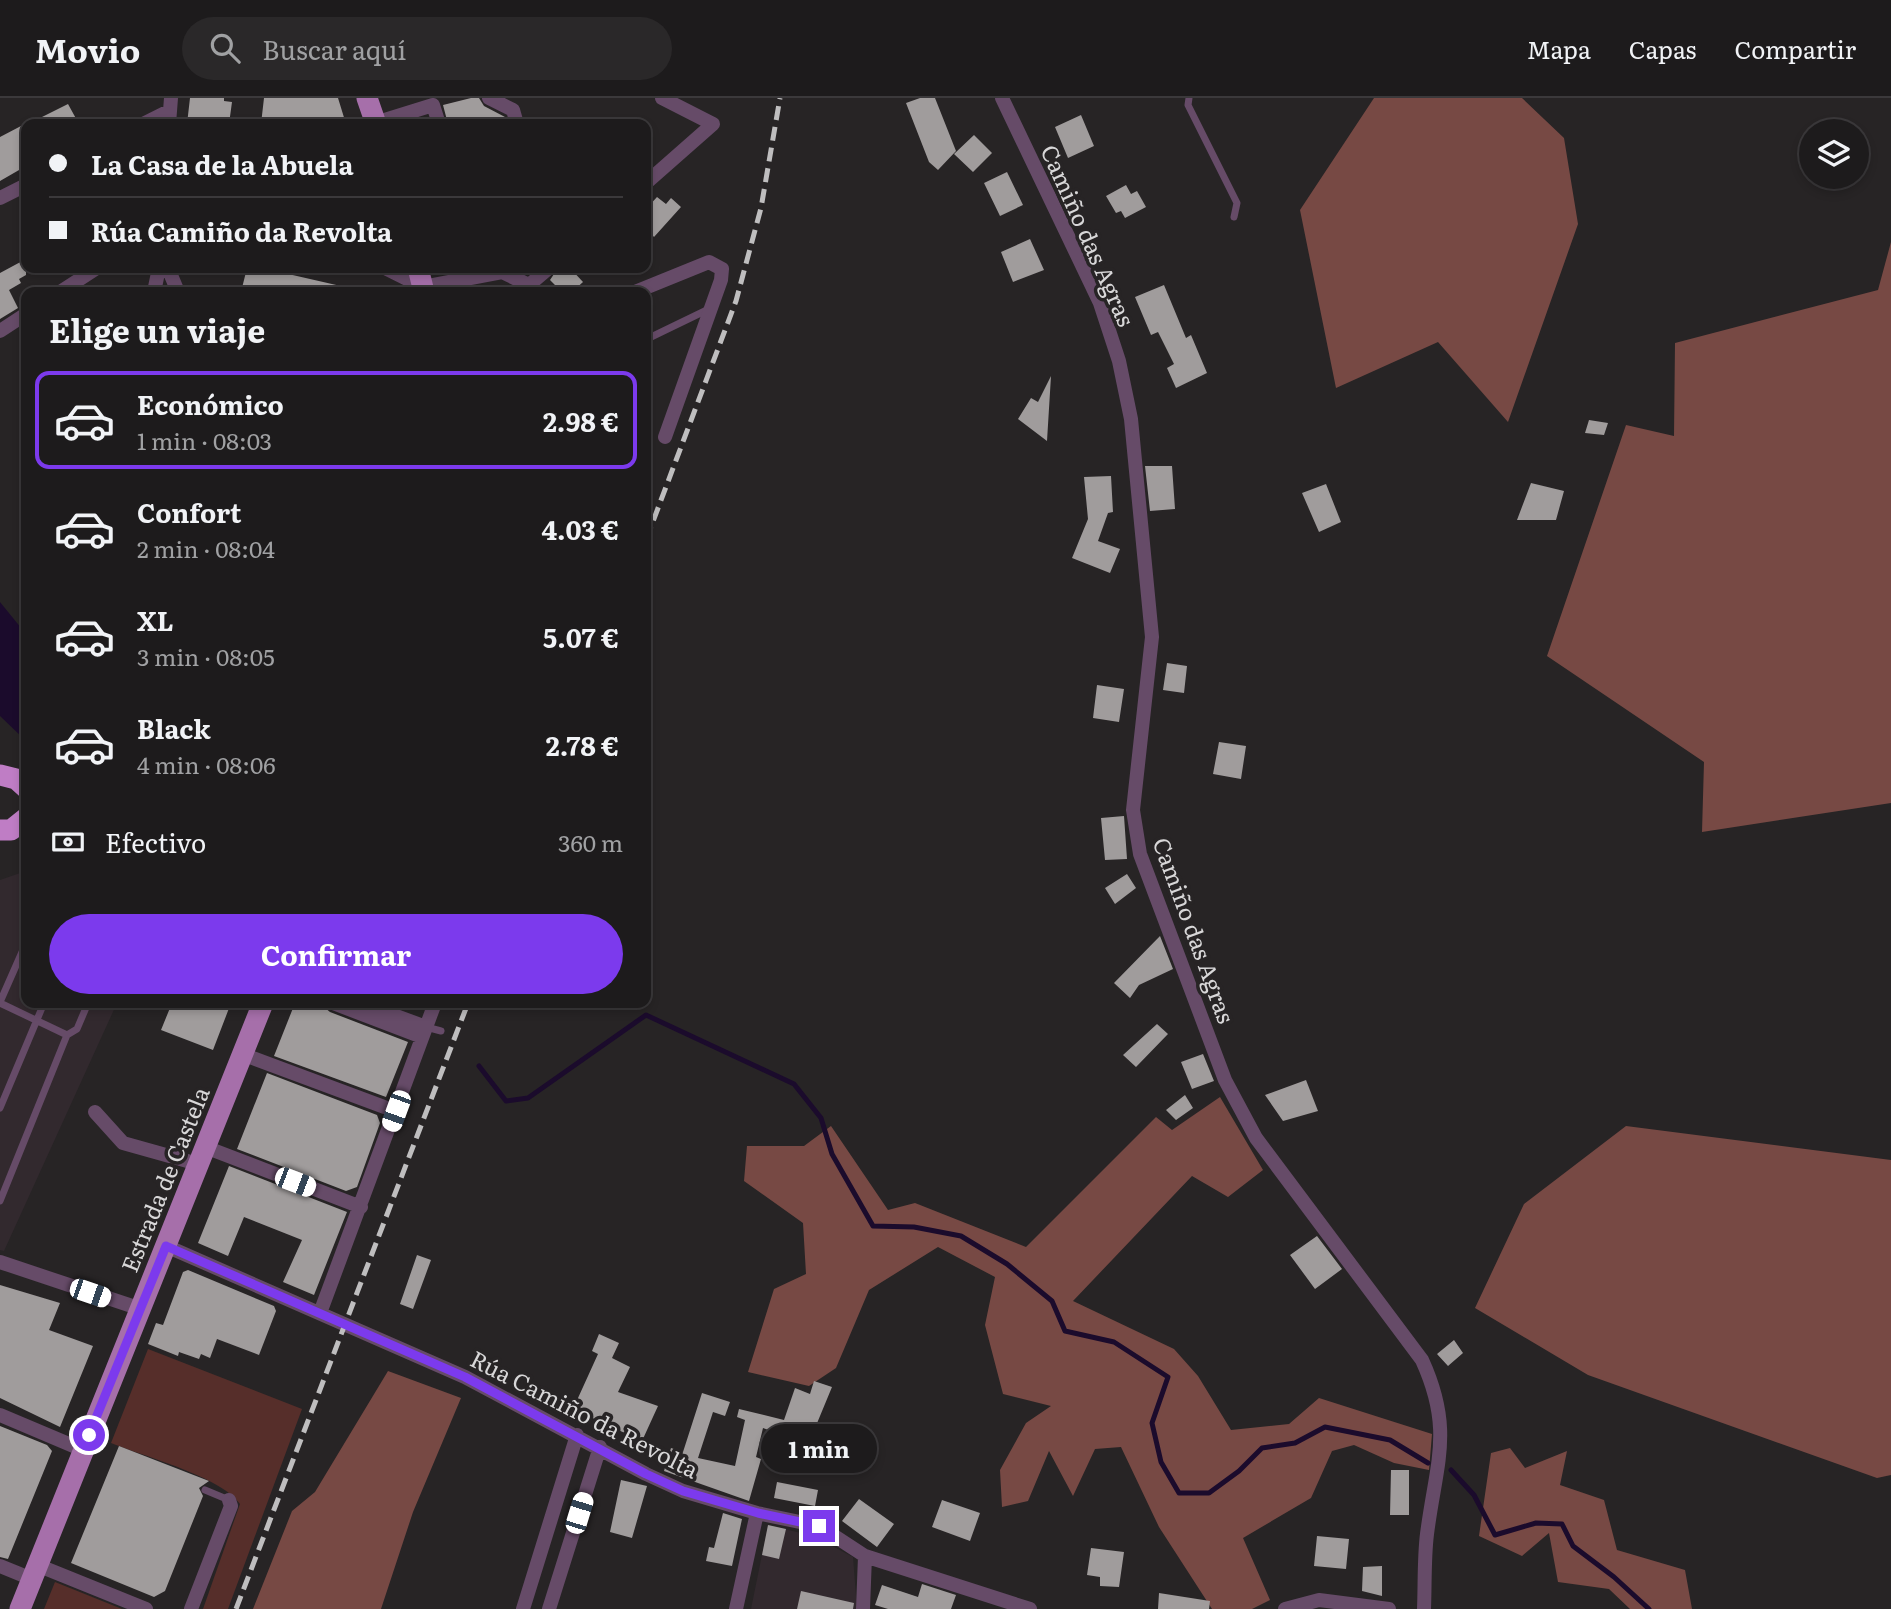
<!DOCTYPE html>
<html lang="es">
<head>
<meta charset="utf-8">
<style>
  :root { --surface:#1d1b1c; --page:#2a2829; --text:#f1f3f6; --muted:#a0a1a3; --line:#3b393b; --accent:#7c3aed }
  body { margin:0; font-family:Literata,serif; background:var(--page); color:var(--text); height:100vh; display:flex; flex-direction:column; font-size:26px; white-space:nowrap }
  * { box-sizing:border-box; margin:0 }
  p { font-size:23px; color:var(--muted) }
  .icon { flex:none; width:38px; height:38px; fill:none; stroke:currentColor; stroke-width:2; stroke-linecap:round; stroke-linejoin:round }
  .map { position:relative; flex:1; overflow:hidden }
  .drawer { position:absolute; left:21px; top:189px; width:630px; height:721px; display:flex; flex-direction:column; background:var(--surface); border-radius:14px; box-shadow:0 4px 10px #0003,0 0 0 2px var(--line) }
  .drawer>* { flex:none }
  .top-card { position:absolute; left:21px; top:21px; width:630px; height:154px; border-radius:14px; box-shadow:0 4px 10px #0003,0 0 0 2px var(--line); display:grid; align-content:center; height:154px; padding:0 28px; background:var(--surface) }
  .tools { position:absolute; left:1799px; top:21px; display:grid; gap:14px }
  .tools a { display:grid; place-items:center; width:70px; height:70px; border-radius:50%; background:var(--surface); box-shadow:0 4px 10px #0003,0 0 0 2px var(--line); font-size:35px }
  .end { position:absolute; width:32px; height:32px; margin:-16px; border:9px solid #7c3aed; background:#fff; box-shadow:0 0 0 4px #fff }
  .from { border-radius:50% }
  .bubble { position:absolute; height:49px; border-radius:24px; background:var(--surface); box-shadow:0 4px 10px #0003,0 0 0 2px var(--line); font-size:23px; font-weight:700; line-height:49px; text-align:center }
  .car { position:absolute; width:21px; height:42px; margin:-21px -10px; border-radius:9px; box-shadow:0 0 5px 2px #0007; background:linear-gradient(#fff 24%,#345 0 40%,#fff 0 76%,#345 0 86%,#fff 0) }
  .top-card b { display:flex; align-items:center; gap:24px; height:66px; font-size:26px }
  .top-card b+b { border-top:2px solid var(--line) }
  .top-card i { width:18px; height:18px; background:var(--text) }
  ul { padding:0; list-style:none }
  li { display:flex; align-items:center; gap:21px; height:98px; margin:0 14px 10px; padding:0 14px; border:4px solid transparent; border-radius:14px }
  li div { flex:1 }
  li b { display:block; font-size:26px }
  li em { font-style:normal; font-weight:700 }
  li.on { border-color:var(--accent) }
  li>.icon { width:63px; height:63px; stroke-width:1.5 }
  h2 { padding:0 28px; font-size:32px; line-height:84px }
  .pay { display:flex; align-items:center; gap:18px; height:77px; padding:0 28px; font-size:26px }
  .pay p { margin-inline-start:auto }
  .action { display:flex; gap:14px; margin-top:auto; padding:14px 28px }
  .action a { flex:1; height:80px; border-radius:42px; background:var(--accent); color:#fff; font-size:28px; font-weight:700; line-height:80px; text-align:center }
  header { display:flex; align-items:center; gap:42px; box-sizing:border-box; height:98px; padding:0 35px; background:var(--surface); border-bottom:2px solid var(--line) }
  header strong { font-size:33px }
  nav { display:flex; gap:38px; margin-inline-start:auto; font-size:24px }
  .search { width:490px; height:63px; background:var(--page); display:flex; align-items:center; gap:18px; box-sizing:border-box; padding:0 24px; border-radius:38px; color:var(--muted); font-size:26px }
  .map>svg:first-child { display:block }
  .built { fill:#32292e }
  .green { fill:#562e2a }
  .forest { fill:#774944 }
  .water { fill:#1b0b2c }
  .lines { fill:none; stroke-linecap:round; stroke-linejoin:round }
  .stream { stroke:#1b0b2c; stroke-width:5 }
  .building { fill:#a09c9c }
  .lane { stroke:#664b68; stroke-width:7 }
  .street { stroke:#664b68; stroke-width:14 }
  .primary { stroke:#a66faa; stroke-width:21 }
  .highway { stroke:#bf7dc5; stroke-width:21 }
  .rail { stroke:#bfbebf; stroke-width:5; stroke-dasharray:14 7; stroke-linecap:butt }
  .route { stroke:#7c3aed; stroke-width:9 }
  .labels { text-anchor:middle; dominant-baseline:central; stroke-width:7; stroke-linejoin:round; paint-order:stroke }
  .street-label { font-size:23px; fill:#d8d7d8; stroke:#272425 }
</style>
</head>
<body>
<header>
<strong>Movio</strong>
<div class="search"><svg class="icon" aria-label="search" viewBox="0 0 24 24"><circle cx="10" cy="10" r="6"/><path d="M15 15l6 6"/></svg>Buscar aquí</div>
<nav><a>Mapa</a><a>Capas</a><a>Compartir</a></nav>
</header>
<div class="map">
<svg width="1891" height="1511" viewBox="0 0 1891 1511">
  <rect width="100%" height="100%" fill="#272425"/>
  <path class="built" d="M26 773V905H117L4 1153 0 1152V782Z
    M768 1427 813 1438 853 1459 857 1511H751Z"/>
  <path class="green" d="M148 1251 302 1311 228 1511H203L240 1406C222 1379 143 1358 111 1345Z
    M55 1484 122 1511H44Z"/>
  <path class="forest" d="M1374 0H1522L1564 40 1578 126 1508 324 1438 244 1336 290 1300 112Z
    M1891 144V705L1702 734 1704 664 1547 558 1626 327 1674 338 1675 245 1878 192Z
    M1220 999 1263 1072 1228 1099 1192 1078 1073 1203 1174 1251 1198 1278 1231 1332 1289 1326 1319 1300 1432 1336 1429 1372 1394 1365 1354 1347 1332 1353 1311 1400 1243 1440 1270 1502 1252 1511H1212L1159 1429 1121 1349 1095 1351 1073 1398 1049 1353 1028 1403 1002 1409 1000 1372 1026 1325 1051 1308 1003 1296 985 1227 995 1179 938 1149 869 1192 836 1270 809 1288 748 1274 774 1191 806 1176 803 1125 744 1083 747 1048H804L831 1028 888 1112 915 1105 1026 1149 1156 1019 1172 1032Z
    M1626 1028 1891 1062V1377L1877 1380 1588 1277 1475 1210 1524 1106Z
    M388 1273 461 1300 413 1414 381 1511H253L292 1413 315 1394Z
    M1510 1350 1525 1370 1567 1353 1560 1387 1604 1402 1617 1452 1685 1472 1692 1511H1630L1609 1491 1558 1484 1549 1435 1522 1458 1479 1438 1491 1355Z"/>
  <path class="water" d="M0 504 26 536V643L0 618Z"/>
  <g class="lines">
    <path class="stream" d="M479 968 506 1003 528 1000 646 917 794 986 821 1020 832 1056 873 1128 914 1129 961 1138 1007 1166 1052 1203 1065 1233 1114 1244 1168 1279 1152 1325 1161 1364 1179 1395H1209L1239 1373 1262 1350 1295 1345 1325 1329 1390 1342 1428 1365
      M1451 1372 1474 1397 1495 1437 1536 1425 1562 1426 1573 1448 1614 1479 1649 1511"/>
  </g>
  <path class="building" d="M190 0H224V3L232 4 229 26H187Z
    M264 0H338L346 26H261Z
    M471 0H479L484 8 505 19 507 26H448L443 7Z
    M920 0H935L956 53 938 72 929 64 906 5Z
    M68 6 79 26H28Z
    M1081 17 1094 48 1068 60 1055 29Z
    M21 28 26 38V68L0 83V39Z
    M974 37 992 55 973 74 954 56Z
    M1007 74 1023 107 1000 118 984 85Z
    M1126 87 1131 96 1137 93 1146 109 1125 120 1121 113 1116 115 1106 98Z
    M657 99 666 106 671 100 681 109 654 139 646 130V111Z
    M1030 141 1044 172 1013 184 1001 154Z
    M26 161V177L19 181 21 185 9 192 18 210 0 221V175Z
    M247 170H262L345 189 344 194H241Z
    M558 170H570L583 184 572 194H562L550 182Z
    M483 187V194L455 193Z
    M1164 187 1186 240 1191 237 1207 275 1176 290 1167 270 1174 266 1158 234 1151 237 1135 199Z
    M1051 278 1047 343 1018 321 1031 300 1038 304Z
    M1589 322 1608 325 1604 337 1585 335Z
    M1145 368H1172L1175 411 1150 413Z
    M1111 378 1113 414 1108 415 1098 443 1120 451 1110 475 1072 460 1088 421 1084 379Z
    M1531 385 1564 393 1556 422H1517Z
    M1326 386 1341 424 1319 434 1302 395Z
    M1167 565 1187 568 1184 595 1163 592Z
    M1097 587 1124 591 1119 624 1093 620Z
    M1219 644 1246 648 1241 681 1213 676Z
    M1124 718 1127 761 1105 762 1101 720Z
    M1127 776 1136 790 1115 806 1105 790Z
    M1160 838 1173 871 1139 887 1130 900 1114 885Z
    M172 905H231L213 952 161 932Z
    M295 905H319L330 914 408 944 386 999 274 958Z
    M1157 926 1168 936 1136 969 1123 957Z
    M1203 956 1214 983 1192 991 1181 964Z
    M267 975 377 1017 380 1025 357 1089 346 1093 237 1051Z
    M1306 982 1318 1013 1283 1023 1265 997Z
    M1185 997 1193 1010 1176 1022 1166 1012Z
    M229 1068 347 1114 314 1197 283 1184 302 1142 244 1119 228 1158 198 1145Z
    M1317 1138 1342 1171 1315 1191 1290 1157Z
    M417 1157 431 1162 413 1211 400 1206Z
    M188 1172 274 1208 276 1213 259 1257 217 1241 210 1260 201 1256 199 1261 179 1254 178 1258 148 1246 156 1225 163 1227 183 1174Z
    M0 1187 60 1205 49 1232 93 1248 60 1329 0 1300Z
    M599 1236 619 1245 612 1260 630 1269 618 1294 658 1308 642 1343 573 1311 598 1256 592 1253Z
    M1454 1242 1463 1255 1448 1268 1437 1256Z
    M814 1283 832 1289 808 1347 763 1330 756 1359 761 1361 749 1403 664 1373 671 1350 683 1354 702 1295 730 1304 725 1318 713 1314 698 1360 735 1368 745 1322 737 1319 739 1311 784 1322 795 1290 810 1296Z
    M0 1328 47 1347 52 1353 8 1461 0 1459Z
    M853 1341 865 1345 858 1371 845 1367Z
    M119 1348 209 1383 199 1390 203 1398 165 1493 154 1499 71 1465Z
    M1391 1372H1409V1417H1390Z
    M621 1382 647 1388 632 1440 610 1434Z
    M777 1384 818 1392 815 1408 774 1400Z
    M859 1401 894 1426 877 1449 842 1423Z
    M942 1402 980 1415 970 1443 932 1429Z
    M723 1415 742 1421 732 1468 706 1463 709 1449 714 1450Z
    M768 1427 786 1431 779 1461 762 1457Z
    M1317 1438 1349 1441 1346 1471 1314 1468Z
    M1091 1450 1124 1454 1119 1489 1100 1488V1479L1087 1477Z
    M1382 1468V1498L1362 1493 1363 1469Z
    M922 1486 956 1497 951 1511H888L875 1507 882 1487 918 1499Z
    M801 1493 854 1505 853 1511H797Z
    M1159 1495 1210 1503 1209 1511H1158Z"/>
  <g class="lines">
    <path class="lane" d="M1189 0 1188 7 1237 105 1234 119
      M649 240 711 210
      M0 904 26 845
      M0 905 67 937
      M426 929 441 933
      M0 1010 44 905
      M0 1103 67 937 77 931 88 905
      M205 1392 229 1402"/>
    <path class="street" d="M489 0 513 12 517 26
      M1002 0 1100 205 1119 263 1131 321 1152 539 1133 712 1140 756 1225 982 1256 1040 1422 1262C1454 1332 1436 1365 1427 1436 1424 1460 1425 1486 1424 1511
      M375 25 433 7 439 26
      M143 26 169 13
      M169 26 171 0
      M646 85 713 26 662 0
      M0 100 26 87
      M168 170 178 194
      M385 170 423 189 502 174 529 187 549 170
      M60 194 97 170
      M154 194 159 170
      M635 194 709 164 722 171 721 182 665 339
      M0 233 26 216
      M333 905 422 939
      M361 905 426 929
      M242 956 395 1013
      M95 1014 123 1045 198 1066
      M205 1049 361 1109
      M166 1148 465 1279 646 1376 683 1393 757 1415 819 1428 865 1458 1030 1511
      M0 1164 141 1211
      M320 1215 435 905
      M0 1317 83 1352
      M37 1467 146 1511
      M0 1468 32 1481
      M191 1511 231 1408 229 1402
      M523 1511 577 1337
      M549 1511 600 1349
      M736 1511 757 1415
      M863 1511 865 1458
      M1285 1511 1319 1502 1389 1511"/>
    <path class="primary" d="M367 0 376 26
      M418 170 424 194
      M20 1511 263 905"/>
    <path class="highway" d="M0 677 16 681 26 690
      M0 732H11L26 720"/>
    <path class="rail" d="M646 442 736 203 761 110 780 0
      M236 1511 468 905"/>
  </g>
  <g class="lines">
    <path class="route" d="M89 1337 166 1148 465 1279 646 1376 683 1393 758 1415 819 1428"/>
  </g>
  <g class="labels">
    <g class="street-label">
      <text transform="translate(1089 137) rotate(66)">Camiño das Agras</text>
      <text transform="translate(1195 832) rotate(70)">Camiño das Agras</text>
      <text transform="translate(164 1081) rotate(-68)">Estrada de Castela</text>
      <text transform="translate(585 1315) rotate(27)">Rúa Camiño da Revolta</text>
    </g>
  </g>
</svg>
<div class="tools">
<a><svg class="icon" aria-label="layers" viewBox="0 0 24 24"><path d="M12 4l9 5-9 5-9-5zM3 14l9 5 9-5"/></svg></a>
</div>
<i class="end from" style="left:89px;top:1337px"></i>
<i class="end" style="left:819px;top:1428px"></i>
<div class="bubble" style="left:761px;top:1326px;width:116px">1 min</div>
<i class="car" style="left:396px;top:1013px;rotate:200deg"></i>
<i class="car" style="left:295px;top:1084px;rotate:111deg"></i>
<i class="car" style="left:90px;top:1195px;rotate:109deg"></i>
<i class="car" style="left:579px;top:1415px;rotate:17deg"></i>
<div class="top-card">
<b><i class="from"></i>La Casa de la Abuela</b>
<b><i></i>Rúa Camiño da Revolta</b>
</div>
<section class="drawer">
<h2>Elige un viaje</h2>
<ul>
<li class="on"><svg class="icon" aria-label="car" viewBox="0 0 24 24"><path d="M5 17H2v-5l4-1 3-4h7l3 4 3 1v5h-3M9 17h6M6 11h13"/><circle cx="7" cy="17" r="2"/><circle cx="17" cy="17" r="2"/></svg><div><b>Económico</b><p>1 min · 08:03</p></div><em>2.98 €</em></li>
<li><svg class="icon" aria-label="car" viewBox="0 0 24 24"><path d="M5 17H2v-5l4-1 3-4h7l3 4 3 1v5h-3M9 17h6M6 11h13"/><circle cx="7" cy="17" r="2"/><circle cx="17" cy="17" r="2"/></svg><div><b>Confort</b><p>2 min · 08:04</p></div><em>4.03 €</em></li>
<li><svg class="icon" aria-label="car" viewBox="0 0 24 24"><path d="M5 17H2v-5l4-1 3-4h7l3 4 3 1v5h-3M9 17h6M6 11h13"/><circle cx="7" cy="17" r="2"/><circle cx="17" cy="17" r="2"/></svg><div><b>XL</b><p>3 min · 08:05</p></div><em>5.07 €</em></li>
<li><svg class="icon" aria-label="car" viewBox="0 0 24 24"><path d="M5 17H2v-5l4-1 3-4h7l3 4 3 1v5h-3M9 17h6M6 11h13"/><circle cx="7" cy="17" r="2"/><circle cx="17" cy="17" r="2"/></svg><div><b>Black</b><p>4 min · 08:06</p></div><em>2.78 €</em></li>
</ul>
<div class="pay"><svg class="icon" aria-label="cash" viewBox="0 0 24 24"><path d="M3 7h18v10H3z"/><circle cx="12" cy="12" r="2"/></svg>Efectivo<p>360 m</p></div>
<div class="action"><a>Confirmar</a></div>
</section>
</div>
</body>
</html>
